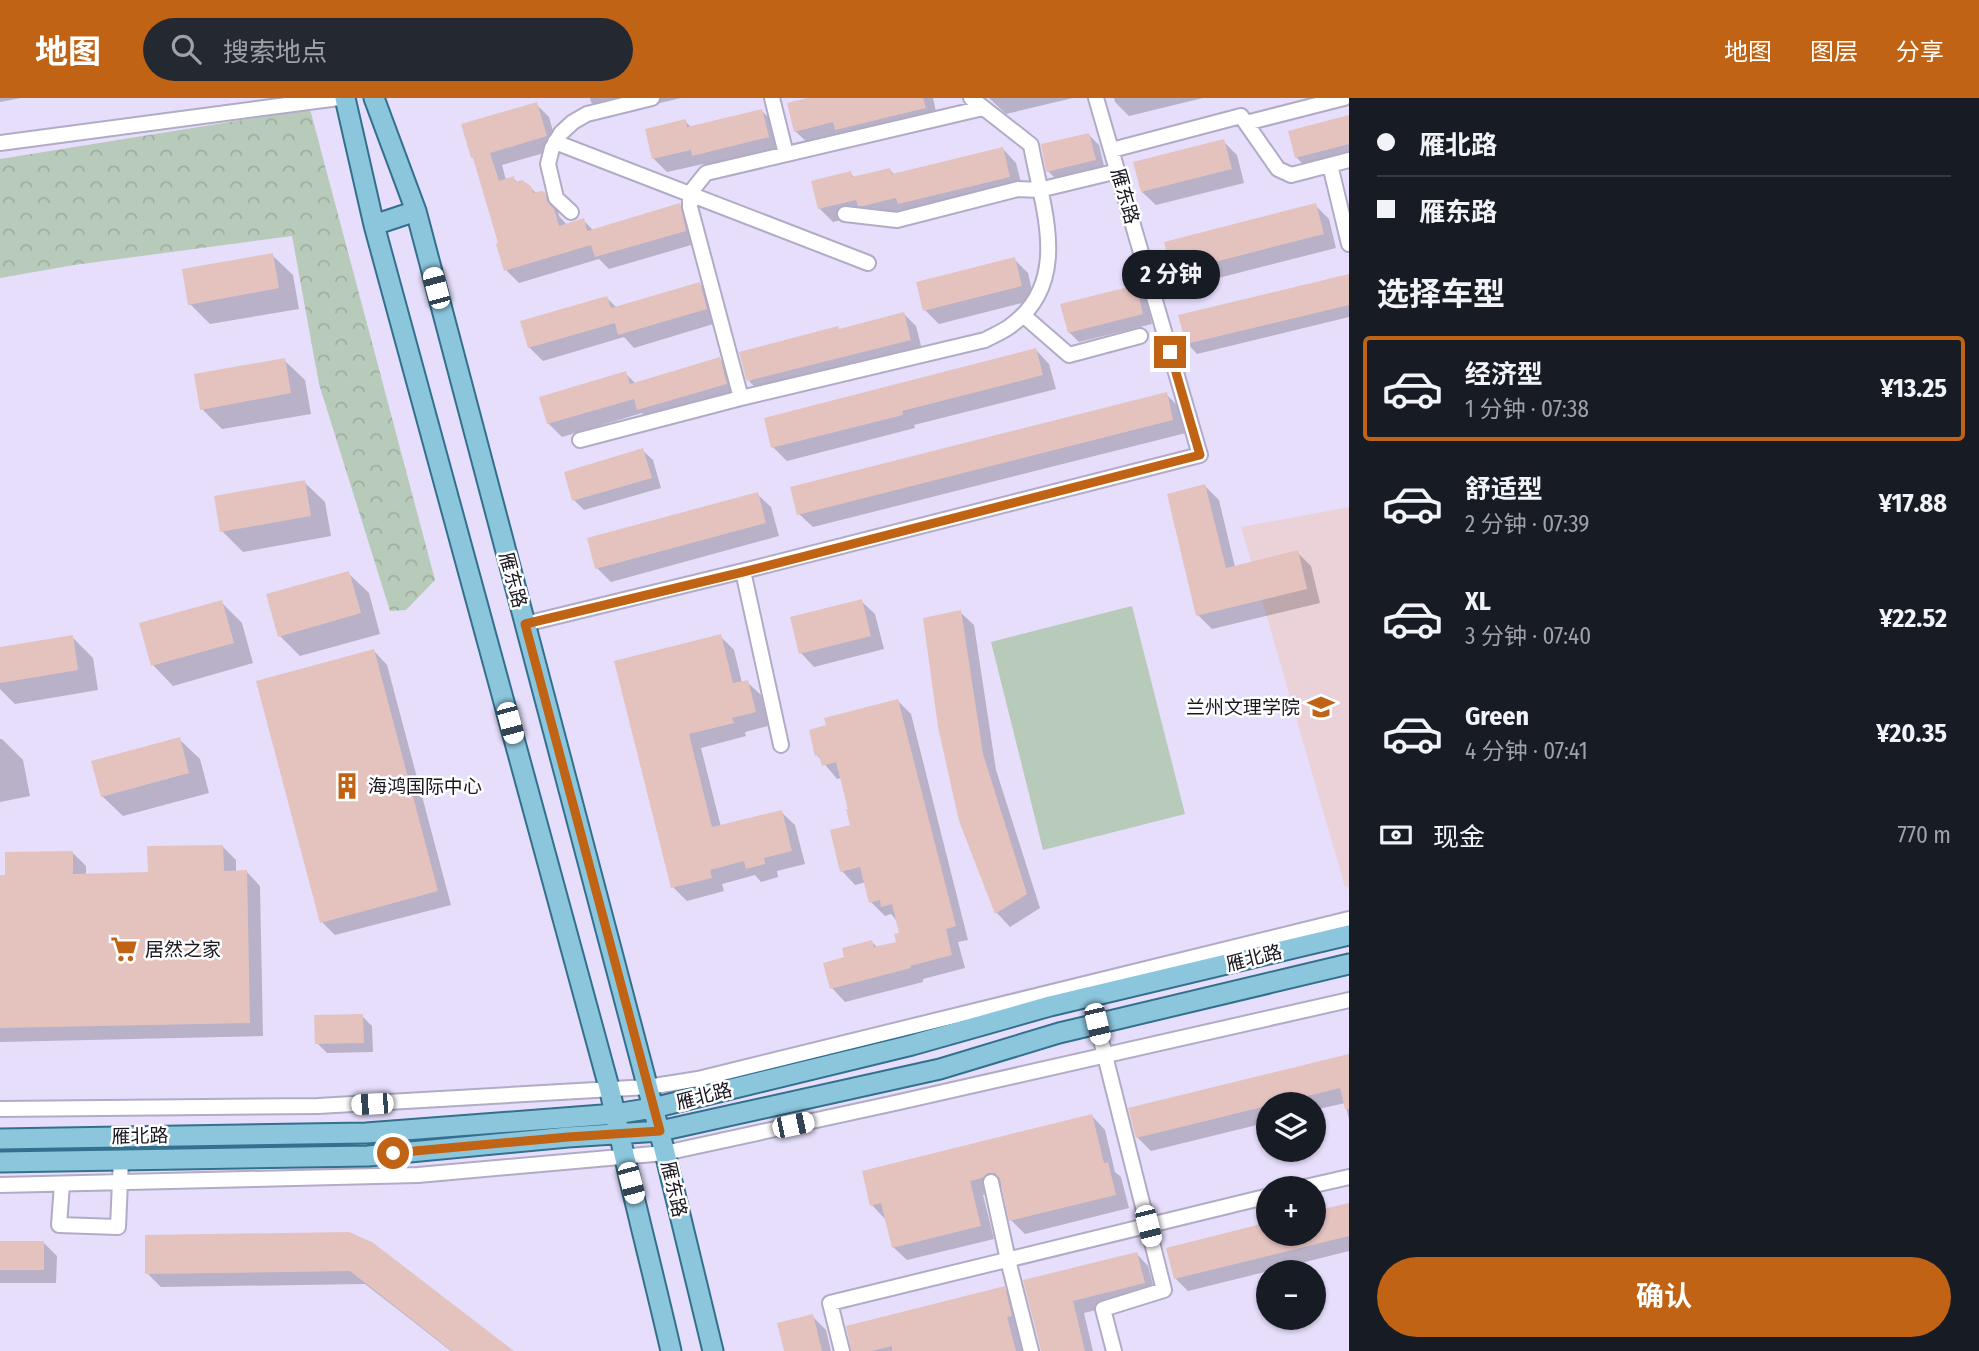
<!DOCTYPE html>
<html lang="zh">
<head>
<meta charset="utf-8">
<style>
  :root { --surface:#171b24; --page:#242831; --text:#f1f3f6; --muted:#9ea1a6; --line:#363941; --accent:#c06314 }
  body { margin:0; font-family:"Fira Sans Condensed","Noto Sans SC",sans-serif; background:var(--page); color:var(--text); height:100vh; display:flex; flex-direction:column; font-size:26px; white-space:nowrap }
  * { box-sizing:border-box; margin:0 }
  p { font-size:23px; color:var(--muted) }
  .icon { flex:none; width:38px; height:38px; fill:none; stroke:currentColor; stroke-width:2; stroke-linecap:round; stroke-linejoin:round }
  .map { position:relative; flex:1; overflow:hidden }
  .panel { display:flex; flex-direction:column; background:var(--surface); width:630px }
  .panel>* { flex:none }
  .banner { display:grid; align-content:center; height:154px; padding:0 28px; background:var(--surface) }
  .buttons { position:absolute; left:1256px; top:994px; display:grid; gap:14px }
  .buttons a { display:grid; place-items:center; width:70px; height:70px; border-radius:50%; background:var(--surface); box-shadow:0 2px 5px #0004; font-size:35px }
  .end { position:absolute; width:32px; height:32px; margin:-16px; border:9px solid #c06314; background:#fff; box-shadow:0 0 0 4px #fff }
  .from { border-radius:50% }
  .bubble { position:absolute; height:49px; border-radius:24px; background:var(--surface); box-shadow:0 2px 5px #0004; font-size:23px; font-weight:700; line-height:49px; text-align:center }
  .car { position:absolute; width:21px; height:42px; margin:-21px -10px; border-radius:9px; box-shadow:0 0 5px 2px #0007; background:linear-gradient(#fff 24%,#345 0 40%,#fff 0 76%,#345 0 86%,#fff 0) }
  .banner b { display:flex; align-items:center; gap:24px; height:66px; font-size:26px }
  .banner b+b { border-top:2px solid var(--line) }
  .banner i { width:18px; height:18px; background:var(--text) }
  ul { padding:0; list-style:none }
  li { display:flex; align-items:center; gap:21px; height:105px; margin:0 14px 10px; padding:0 14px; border:4px solid transparent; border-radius:7px }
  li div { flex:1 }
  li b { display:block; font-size:26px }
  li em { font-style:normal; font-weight:700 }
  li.active { border-color:var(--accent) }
  li>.icon { width:63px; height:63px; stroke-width:1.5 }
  h2 { padding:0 28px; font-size:32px; line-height:84px }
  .pay { display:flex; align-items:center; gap:18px; height:77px; padding:0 28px; font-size:26px }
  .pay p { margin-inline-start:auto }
  .cta { display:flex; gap:14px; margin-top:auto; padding:14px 28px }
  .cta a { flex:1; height:80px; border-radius:42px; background:var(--accent); color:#fff; font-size:28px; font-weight:700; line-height:80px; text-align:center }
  header { display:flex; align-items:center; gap:42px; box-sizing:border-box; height:98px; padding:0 35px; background:var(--accent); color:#fff }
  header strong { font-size:33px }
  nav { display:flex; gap:38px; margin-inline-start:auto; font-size:24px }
  .search { width:490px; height:63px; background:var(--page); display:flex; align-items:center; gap:18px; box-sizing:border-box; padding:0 24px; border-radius:38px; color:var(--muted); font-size:26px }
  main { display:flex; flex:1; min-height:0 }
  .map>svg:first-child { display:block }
  .education { fill:#ebd2d9 }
  .green { fill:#b8cbbb }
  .park { fill:url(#park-crowns) }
  .shadow { fill:#0003 }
  .building { fill:#e4c3bf }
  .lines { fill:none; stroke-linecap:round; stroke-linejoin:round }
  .minor-casing { stroke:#b2abc6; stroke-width:18 }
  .major-casing { stroke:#33708d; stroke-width:23 }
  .minor { stroke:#fff; stroke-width:14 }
  .major { stroke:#8cc6dd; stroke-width:19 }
  .route { stroke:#c06314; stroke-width:9 }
  .labels { text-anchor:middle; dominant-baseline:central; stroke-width:5; stroke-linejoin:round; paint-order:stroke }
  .street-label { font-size:19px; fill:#1a1720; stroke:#fff }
  .poi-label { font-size:19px; fill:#1a1720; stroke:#fff; text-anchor:start }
</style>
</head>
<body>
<header>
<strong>地图</strong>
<div class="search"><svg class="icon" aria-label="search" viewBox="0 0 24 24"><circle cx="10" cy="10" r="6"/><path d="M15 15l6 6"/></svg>搜索地点</div>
<nav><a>地图</a><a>图层</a><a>分享</a></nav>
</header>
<main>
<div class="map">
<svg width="1349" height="1253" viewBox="0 0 1349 1253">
  <defs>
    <pattern id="park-crowns" width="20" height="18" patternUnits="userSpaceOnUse" patternTransform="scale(1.75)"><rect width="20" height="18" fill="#b8cbbb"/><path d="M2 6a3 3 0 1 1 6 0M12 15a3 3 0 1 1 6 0" fill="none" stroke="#9eaea0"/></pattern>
  </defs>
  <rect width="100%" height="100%" fill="#e6defb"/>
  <path class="education" d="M1349 409V788L1345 789 1241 429Z"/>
  <path class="green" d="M1132 508 1185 716 1043 752 991 544Z"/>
  <path class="park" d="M310 11 435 482 406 512 390 513 319 286 292 138 74 167 0 180V61Z"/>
  <path class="shadow" d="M0 0H21L0 4Z
    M590 0H681L605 18 591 4Z
    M816 0H933L938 23 809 46 795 33Z
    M989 0H1073L1006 16Z
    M1114 0H1203L1129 18 1115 4Z
    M536 6 549 19 558 51 502 67 506 82 513 80 518 85 530 89 537 96H544L557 109 559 118 567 127 583 122 594 133 680 107 692 120 698 145 609 171 599 161 519 185 506 172 501 146 476 62Z
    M762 13 775 26 782 52 708 70 703 66 667 74 653 60 685 23 691 29Z
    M1349 19V63L1310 73 1296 59Z
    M1089 37 1099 47 1105 72 1058 83 1048 73Z
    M1223 43 1237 57 1244 85 1156 107 1142 94Z
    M1003 51 1016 65 1023 93 877 121 868 116 833 124 819 110 850 75 855 80 890 72 895 77Z
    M1315 107 1329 121 1336 150 1187 188 1173 174Z
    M272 157 293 177 299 211 210 226 190 206Z
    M1014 161 1028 175 1034 202 939 226 925 212Z
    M1349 179V219L1197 256 1187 245Z
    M700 186 713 200 720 224 634 250 624 239 543 263 529 249 607 200 617 210Z
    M1135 189 1146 199 1152 226 1079 244 1069 234Z
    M904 216 916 228 923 255 761 295 749 283 840 232Z
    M1036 252 1049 266 1056 291 914 327 915 330 787 363 773 349Z
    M720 261 733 275 740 300 652 325 642 315 562 339 548 325 625 275 636 286Z
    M284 262 305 282 311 316 222 331 202 311Z
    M1166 296 1180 310 1186 335 813 429 799 416Z
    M642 352 653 362 661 390 584 412 574 402Z
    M304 384 325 404 331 438 243 454 222 433Z
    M1205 388 1219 402 1235 469 1297 454 1311 468 1320 505 1212 531 1198 517Z
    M757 396 771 409 779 438 611 484 597 470Z
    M348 475 369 495 380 536 300 558 280 538Z
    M861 503 875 516 884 551 814 569 801 555Z
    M221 504 242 525 253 565 173 588 153 567Z
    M960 514 974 527 996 672 1040 810 1010 829 997 815 960 722Z
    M720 538 734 552 742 585 747 584 761 597 768 628 745 634 746 638 701 650 721 729 781 714 795 727 805 766 777 773 778 779 761 784 755 777 722 786 724 793 687 803 673 789 616 564Z
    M72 539 93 560 98 592 15 606 0 591V551Z
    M374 553 387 567 451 807 335 837 322 824Z
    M898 603 911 616 968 842 958 844 965 870 923 881V884L845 904 832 890 846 861 872 844 878 850 898 845 901 836 896 822 891 816 885 818 871 804 866 784 855 787 842 773 852 728 841 680 837 681 817 657Z
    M0 641H2L23 662 30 698 0 704Z
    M179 641 200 661 209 695 123 718 102 698Z
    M222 748 236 762V774H247L260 788 263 938 0 944V779L72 754 86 768V777L149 776Z
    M362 918 372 928 373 954 327 955 317 945Z
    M1349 958V1021L1345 1005 1314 1012V1006H1269V1024L1151 1053 1137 1039Z
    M1092 1018 1105 1032 1115 1074 1121 1079 1129 1110 1025 1136 1011 1122 1003 1087 996 1093 983 1097 994 1141 907 1162 893 1149 885 1121 872 1107Z
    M1349 1106V1153L1188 1193 1175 1180 1269 1136H1314Z
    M349 1136 511 1253H451L365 1186 161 1189 147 1175Z
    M0 1144H43L57 1158 56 1185H0Z
    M1136 1155 1148 1168 1156 1197 1084 1215 1093 1253H1042L1025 1183Z
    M1004 1190 1018 1204 1025 1253H853Z
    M812 1218 826 1232 831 1253H785Z"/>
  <path class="building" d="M808 0H923L926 10 835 32 833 24 794 34 787 5Z
    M537 4 547 38 490 55 499 83 514 78 515 84 522 82 531 88 533 95 541 93 545 94 547 103 554 111 559 128 584 120 587 133 680 105 686 133 595 159 591 147 504 173 496 146 498 145 473 60H471L461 26Z
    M762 11 769 39 692 58 691 52 652 61 645 31 686 21 687 29Z
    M1349 17V46L1295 60 1288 33Z
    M1089 35 1096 62 1046 74 1041 46Z
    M1224 41 1232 71 1141 94 1133 64Z
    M1003 49 1010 79 898 106 896 100 863 108H858L856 102 818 111 811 83 851 73 852 79 890 70 892 76Z
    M1316 105 1324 136 1172 175 1164 144Z
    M273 155 279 190 188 207 182 171Z
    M1015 159 1022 188 923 213 916 184Z
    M1349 176V207L1186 246 1178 217Z
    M700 184 707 211 618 237 615 225 528 250 520 223 607 198 611 210Z
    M1136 187 1143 216 1068 235 1060 206Z
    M904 214 911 242 747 283 746 281 739 254 838 228 839 231Z
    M1036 250 1043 277 902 313 903 317 771 350 764 320Z
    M720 259 727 286 637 312 634 301 547 326 539 299 626 273 630 286Z
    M285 260 291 295 200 312 194 276Z
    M1167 294 1173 322 797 417 790 389Z
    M643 350 652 380 572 403 564 374Z
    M305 382 311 418 220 434 214 398Z
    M1205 386 1226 470 1298 452 1307 491 1196 518 1167 396Z
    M758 394 766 425 595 471 587 440Z
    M349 473 361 515 278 539 266 496Z
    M862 501 871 538 799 556 790 519Z
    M222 502 234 545 151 568 139 525Z
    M961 512 983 656 1027 796 995 816 959 723 938 629 923 520Z
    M721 536 733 585 748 582 756 614 732 620 734 625 689 636 712 729 782 712 792 753 764 760 765 766 746 771 744 763 710 772 712 780 671 790 614 563Z
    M73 537 78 572 0 585V549Z
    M374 551 438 793 320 825 256 583Z
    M898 601 956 828 946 831 952 857 910 868 911 870 830 891 823 865 844 859 842 850 872 842 874 849 896 844 894 836 899 835 892 806 881 809 880 802 869 805 860 769 840 774 830 732 850 727 846 711H848L836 664 822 668 819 657 815 658 809 632 826 627 824 620Z
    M180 639 189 675 101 699 91 663Z
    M223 747 224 773 247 772 250 925 0 930V777H5V754L73 753V776L148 774 147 748Z
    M363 916 364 945 315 946 314 917Z
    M1349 956V1011H1345L1340 990 1136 1040 1128 1010Z
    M1092 1016 1104 1065 1108 1064 1116 1097 1009 1123 1000 1081 995 1075H988L982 1080 970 1083 981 1128 892 1150 881 1105 870 1108 862 1073Z
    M1349 1105V1138L1174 1181 1166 1150 1269 1124V1136H1314V1113Z
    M349 1134 372 1144 514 1253H452L350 1173 145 1176V1137Z
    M0 1143H44V1172H0Z
    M1137 1154 1145 1185 1073 1203 1085 1253H1041L1023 1182Z
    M1005 1188 1012 1218 1007 1219 1016 1253H892V1248L872 1253H851L846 1228Z
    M813 1216 822 1253H784L777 1225Z"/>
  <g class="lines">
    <defs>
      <path id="minor" d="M772 0 786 56
        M1246 25 1344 0
        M555 44 868 165
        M0 45 339 0
        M1112 52 1241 18 1278 71 1291 77 1349 62
        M1330 67 1349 146
        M571 114 556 100 548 66 552 50 561 35 573 24 587 16 652 0
        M845 116 897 122 1018 91 1039 92 1118 73
        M1023 217 1069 257 1140 238
        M741 300 690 109V95L706 75 983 10
        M580 342 741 300 985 242C992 238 1002 234 1009 229 1073 184 1042 110 1031 47L971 0
        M743 473 781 647
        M525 526 743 473 1200 357 1096 0
        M1097 926 1164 1192 1103 1211 1114 1253
        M0 1011 318 1008 648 989 698 981 1349 821
        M991 1084 1008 1162 1031 1253
        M62 1086 59 1127 118 1129 121 1061
        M0 1087 418 1077 665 1055 895 1005 1349 902
        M1301 1090 1349 1079
        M842 1253 830 1205 1269 1098"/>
      <path id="major" d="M345 0 374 127 610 993C628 1080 651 1166 671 1253
        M374 0 416 113 665 1055 713 1253
        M374 127 416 113
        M0 1041 366 1035 615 1016 653 1010 912 947 1050 908 1349 837
        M0 1064 368 1058 568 1039 660 1033 940 971 1059 935 1349 866"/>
    </defs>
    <use href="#minor" class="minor-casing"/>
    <use href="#major" class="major-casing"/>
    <use href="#minor" class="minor"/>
    <use href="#major" class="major"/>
  </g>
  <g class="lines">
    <path class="route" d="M393 1055 568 1039 660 1033 525 526 743 474 1200 357 1170 254"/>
  </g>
  <defs>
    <symbol id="university-bare" viewBox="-9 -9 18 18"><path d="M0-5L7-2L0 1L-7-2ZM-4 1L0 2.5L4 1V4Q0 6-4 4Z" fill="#c06314" stroke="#fff" stroke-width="2.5" paint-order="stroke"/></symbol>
    <symbol id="building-bare" viewBox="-9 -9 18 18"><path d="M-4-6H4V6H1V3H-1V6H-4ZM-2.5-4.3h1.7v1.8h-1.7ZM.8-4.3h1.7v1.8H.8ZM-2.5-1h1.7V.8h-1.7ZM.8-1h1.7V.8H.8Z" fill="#c06314" stroke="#fff" stroke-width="2.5" paint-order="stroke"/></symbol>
    <symbol id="supermarket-bare" viewBox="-9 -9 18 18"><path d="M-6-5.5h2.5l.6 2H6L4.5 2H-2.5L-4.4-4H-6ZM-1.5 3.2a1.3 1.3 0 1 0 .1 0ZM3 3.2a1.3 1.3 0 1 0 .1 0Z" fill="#c06314" stroke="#fff" stroke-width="2.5" paint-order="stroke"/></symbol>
  </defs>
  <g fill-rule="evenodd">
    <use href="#university-bare" x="1302" y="590" width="38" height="38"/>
    <use href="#building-bare" x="328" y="669" width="38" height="38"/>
    <use href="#supermarket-bare" x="105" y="832" width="38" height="38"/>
  </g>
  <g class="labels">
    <g class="street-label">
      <text transform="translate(1125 98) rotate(74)">雁东路</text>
      <text transform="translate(513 482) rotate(75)">雁东路</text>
      <text transform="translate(1254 860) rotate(-14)">雁北路</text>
      <text transform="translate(704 998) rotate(-14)">雁北路</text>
      <text transform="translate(140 1038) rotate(-1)">雁北路</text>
      <text transform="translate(674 1091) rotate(77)">雁东路</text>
    </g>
    <g class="poi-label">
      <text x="1300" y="609" text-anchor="end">兰州文理学院</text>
      <text x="368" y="688">海鸿国际中心</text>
      <text x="145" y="851">居然之家</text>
    </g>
  </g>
</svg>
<div class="buttons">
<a><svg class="icon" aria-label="layers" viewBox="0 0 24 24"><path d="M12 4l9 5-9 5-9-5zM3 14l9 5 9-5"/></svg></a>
<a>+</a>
<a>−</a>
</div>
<i class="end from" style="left:393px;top:1055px"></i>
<i class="end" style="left:1170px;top:254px"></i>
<div class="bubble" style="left:1122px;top:152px;width:98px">2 分钟</div>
<i class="car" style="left:436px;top:190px;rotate:345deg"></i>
<i class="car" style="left:510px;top:625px;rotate:165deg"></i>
<i class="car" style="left:1097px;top:926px;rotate:167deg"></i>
<i class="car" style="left:372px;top:1006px;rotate:267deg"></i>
<i class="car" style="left:793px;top:1027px;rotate:78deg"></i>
<i class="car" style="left:631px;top:1085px;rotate:165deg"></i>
<i class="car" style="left:1148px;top:1128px;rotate:166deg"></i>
</div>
<section class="panel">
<div class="banner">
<b><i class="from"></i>雁北路</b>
<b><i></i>雁东路</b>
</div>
<h2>选择车型</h2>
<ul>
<li class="active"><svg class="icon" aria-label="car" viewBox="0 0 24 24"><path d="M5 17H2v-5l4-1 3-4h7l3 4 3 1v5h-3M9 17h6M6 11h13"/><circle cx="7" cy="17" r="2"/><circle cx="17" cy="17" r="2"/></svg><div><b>经济型</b><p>1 分钟 · 07:38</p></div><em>¥13.25</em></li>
<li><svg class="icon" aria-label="car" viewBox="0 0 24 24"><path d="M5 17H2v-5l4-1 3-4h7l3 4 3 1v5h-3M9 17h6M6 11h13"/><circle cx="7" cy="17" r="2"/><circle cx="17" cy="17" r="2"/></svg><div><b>舒适型</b><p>2 分钟 · 07:39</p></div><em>¥17.88</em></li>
<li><svg class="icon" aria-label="car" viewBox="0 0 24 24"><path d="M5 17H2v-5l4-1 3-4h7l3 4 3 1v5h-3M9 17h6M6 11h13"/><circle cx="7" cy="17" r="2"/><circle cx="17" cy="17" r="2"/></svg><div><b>XL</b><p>3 分钟 · 07:40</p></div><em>¥22.52</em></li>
<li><svg class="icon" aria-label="car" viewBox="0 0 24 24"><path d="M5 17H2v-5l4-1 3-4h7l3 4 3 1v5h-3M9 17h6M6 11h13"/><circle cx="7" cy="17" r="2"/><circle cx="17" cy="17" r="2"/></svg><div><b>Green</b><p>4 分钟 · 07:41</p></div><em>¥20.35</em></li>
</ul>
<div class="pay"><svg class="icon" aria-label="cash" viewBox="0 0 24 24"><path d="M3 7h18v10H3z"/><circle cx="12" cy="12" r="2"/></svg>现金<p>770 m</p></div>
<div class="cta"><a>确认</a></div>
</section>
</main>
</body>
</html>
